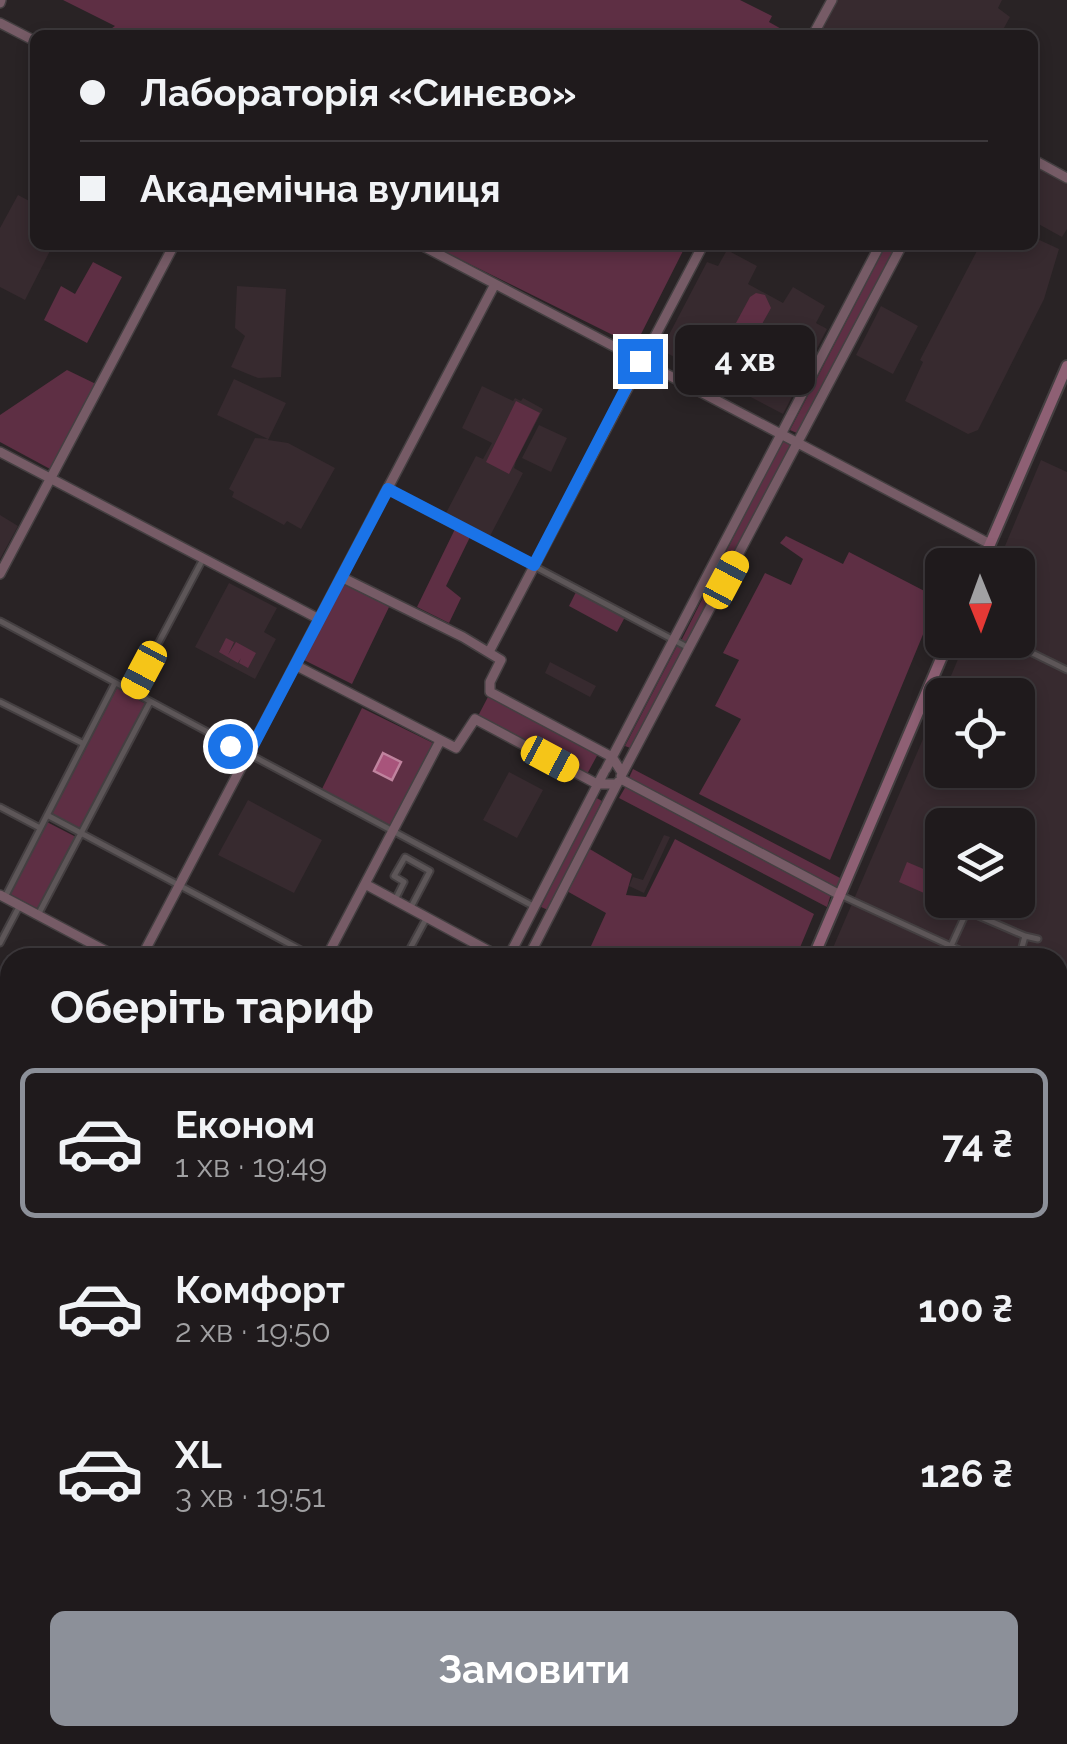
<!DOCTYPE html>
<html lang="uk">
<head>
<meta charset="utf-8">
<style>
  :root { --surface:#1f1a1c; --page:#2c2729; --text:#f1f3f6; --muted:#a1a1a3; --line:#3c383b; --accent:#8c9099 }
  body { margin:0; font-family:Raleway,sans-serif; background:var(--page); color:var(--text); height:100vh; display:flex; flex-direction:column; font-size:38px; white-space:nowrap }
  * { box-sizing:border-box; margin:0 }
  p { font-size:32px; color:var(--muted) }
  .icon { flex:none; width:55px; height:55px; fill:none; stroke:currentColor; stroke-width:2; stroke-linecap:round; stroke-linejoin:round }
  .map { position:relative; flex:1; overflow:hidden }
  .drawer { position:absolute; left:0px; top:948px; width:1068px; height:798px; display:flex; flex-direction:column; background:var(--surface); border-radius:30px 30px 0 0; box-shadow:0 5px 15px #0003,0 0 0 2px var(--line) }
  .drawer>* { flex:none }
  .top-card { position:absolute; left:30px; top:30px; width:1008px; height:220px; border-radius:15px; box-shadow:0 5px 15px #0003,0 0 0 2px var(--line); display:grid; align-content:center; height:220px; padding:0 50px; background:var(--surface) }
  .needle { width:65px; rotate:179deg }
  .tools { position:absolute; left:925px; top:548px; display:grid; gap:20px }
  .tools a { display:grid; place-items:center; width:110px; height:110px; border-radius:15px; background:var(--surface); box-shadow:0 5px 15px #0003,0 0 0 2px var(--line); font-size:50px }
  .end { position:absolute; width:45px; height:45px; margin:-22px; border:12px solid #1a73e8; background:#fff; box-shadow:0 0 0 5px #fff }
  .from { border-radius:50% }
  .bubble { position:absolute; height:70px; border-radius:15px; background:var(--surface); box-shadow:0 5px 15px #0003,0 0 0 2px var(--line); font-size:32px; font-weight:700; line-height:70px; text-align:center }
  .car { position:absolute; width:30px; height:60px; margin:-30px -15px; border-radius:12px; box-shadow:0 0 8px 2px #0007; background:linear-gradient(#f5c518 24%,#345 0 40%,#f5c518 0 76%,#345 0 86%,#f5c518 0) }
  .top-card b { display:flex; align-items:center; gap:35px; height:95px; font-size:38px }
  .top-card b+b { border-top:2px solid var(--line) }
  .top-card i { width:25px; height:25px; background:var(--text) }
  ul { padding:0; list-style:none }
  li { display:flex; align-items:center; gap:30px; height:150px; margin:0 20px 15px; padding:0 30px; border:5px solid transparent; border-radius:15px }
  li div { flex:1 }
  li b { display:block; font-size:38px }
  li em { font-style:normal; font-weight:700 }
  li.current { border-color:var(--accent) }
  li>.icon { width:90px; height:90px; stroke-width:1.5 }
  h2 { padding:0 50px; font-size:45px; line-height:120px }
  .primary-button { display:flex; gap:20px; margin-top:auto; padding:20px 50px }
  .primary-button a { flex:1; height:115px; border-radius:15px; background:var(--accent); color:#fff; font-size:40px; font-weight:700; line-height:115px; text-align:center }
  .map>svg:first-child { display:block }
  .built { fill:#372a2f; fill-rule:evenodd }
  .green { fill:#5e2f44 }
  .water { fill:#a8547b; stroke:#c0849f; stroke-width:2.5 }
  .lines { fill:none; stroke-linecap:round; stroke-linejoin:round }
  .street-casing { stroke:#443f41; stroke-width:9 }
  .secondary-casing { stroke:#443f41; stroke-width:12 }
  .primary-casing { stroke:#443f41; stroke-width:14 }
  .street { stroke:#5d5658; stroke-width:5 }
  .secondary { stroke:#765b66; stroke-width:9 }
  .primary { stroke:#8e6074; stroke-width:10 }
  .route { stroke:#1a73e8; stroke-width:12 }
</style>
</head>
<body>
<div class="map">
<svg width="1067" height="1744" viewBox="0 0 1067 1744">
  <rect width="100%" height="100%" fill="#292325"/>
  <path class="built" d="M836 0H1002L998 8 1010 17 1000 35H818Z
    M1032 164 1067 184V229L1062 237 1033 221Z
    M18 195 35 204V245H53L25 300 0 287V228Z
    M1033 237 1059 249 1044 299 978 430 968 434 905 401 923 362 920 360 980 245H1032Z
    M727 250 757 266 748 284 783 303 793 287 825 306 816 323 827 329 783 414 661 350 707 262 718 266Z
    M237 286 286 289 281 377 258 378 231 367 245 336 235 328Z
    M881 306 918 326 893 374 856 355Z
    M234 379 286 403 268 440 288 443 335 468 301 529 287 521 284 525 232 497 234 492 229 489 255 438 268 439 217 415Z
    M482 386 513 401 515 398 521 401 523 398 543 409 516 461 514 468 523 473 490 536 446 513 476 456 483 459 492 443 462 428Z
    M539 425 567 438 551 472 522 458Z
    M1041 460 1067 472V1744H614L617 1735H1058V958L829 957 942 695V770H1018V695H943L966 640H1018V565H997ZM942 825H1018V900H942Z
    M0 515 18 526 0 559Z
    M229 583 277 608 264 632 276 639 255 679 195 647Z
    M550 662 596 686 590 697 545 673Z
    M509 772 543 790 517 838 483 820Z
    M248 800 322 840 294 893 218 855Z
    M664 835 670 837 644 893 629 886 633 877 643 880Z
    M0 1132 10 1137V1182L0 1201Z
    M146 1735 179 1736 196 1744H141Z
    M335 1735H421L418 1744H331Z
    M442 1735H517L513 1744H439Z"/>
  <path class="green" d="M63 0H740L772 16 769 22 792 35H102L115 26Z
    M431 245H686L635 346Z
    M886 245H898L799 434 790 430Z
    M93 262 122 277 87 343 44 320 61 286 75 294Z
    M756 293 765 295 771 308 743 358 733 361 725 357 723 347 750 297Z
    M67 370 98 385 52 470 0 442V415Z
    M516 401 540 413 509 474 486 462Z
    M783 439 793 444 689 645 681 641Z
    M455 529 470 537 446 586 461 598 449 623 417 607Z
    M786 536 843 564 849 552 938 598 830 860 699 794 741 719 715 706 739 660 723 653 765 573 791 585 803 559 780 543Z
    M344 582 390 605 352 684 304 660Z
    M577 590 625 617 617 632 569 606Z
    M226 638 234 642 228 655 236 642 256 653 248 668 239 663 241 658 238 663 219 652Z
    M678 644 686 648 633 749 625 746Z
    M117 688 146 704 82 830 52 814Z
    M489 695 599 752 586 776 477 718Z
    M362 708 433 743 392 826 321 791Z
    M633 769 842 879 836 889 628 780Z
    M626 786 831 894 827 907 619 798Z
    M595 797 602 801 548 910 541 907Z
    M47 822 76 837 38 909 10 894Z
    M675 839 814 914 796 957H586L606 913 565 890 588 848 632 874 626 895 646 897Z
    M907 862 933 873 924 893 899 882Z"/>
  <path class="water" d="M383 753 401 762 392 780 374 771Z"/>
  <g class="lines">
    <defs>
      <path id="street" d="M388 489 687 647
        M0 621 535 907
        M1006 640 1067 670
        M132 693 203 559
        M0 702 82 743
        M0 807 40 828
        M47 815 316 958
        M840 895 977 958
        M5 897 115 683
        M395 900 404 882 394 876 405 857 430 871 410 909
        M38 915 150 702
        M0 943 20 905
        M951 946 967 911 1025 936
        M405 958 427 917
        M1019 958 1025 936 1038 939
        M0 1094 10 1100
        M256 1735 273 1744"/>
      <path id="secondary" d="M0 3 1 0
        M0 23 35 41
        M813 35 832 0
        M1032 159 1067 178
        M421 245 990 544
        M0 452 319 619
        M0 574 174 245
        M341 577 463 637 501 660 490 682V692L612 757 621 771
        M489 652 703 245
        M295 665 456 748 475 719 597 784H613
        M606 769 880 245
        M621 776 902 245
        M621 779 840 895
        M365 884 502 958
        M0 895 119 958
        M141 958 495 284
        M326 958 440 741
        M508 958 604 772
        M528 958 618 782
        M0 1207 10 1189
        M0 1240 10 1222
        M0 1287 10 1292
        M0 1413 10 1418
        M0 1515 10 1520
        M0 1574 10 1556"/>
      <path id="primary" d="M981 565 1067 366
        M813 958 949 640
        M529 1744 532 1735"/>
    </defs>
    <use href="#street" class="street-casing"/>
    <use href="#secondary" class="secondary-casing"/>
    <use href="#primary" class="primary-casing"/>
    <use href="#street" class="street"/>
    <use href="#secondary" class="secondary"/>
    <use href="#primary" class="primary"/>
  </g>
  <g class="lines">
    <path class="route" d="M230 746 248 755 388 489 534 565 640 361"/>
  </g>
</svg>
<div class="tools">
<a><svg class="needle" viewBox="-14 -14 28 28"><path d="M0-13l5 13h-10z" fill="#e53935"/><path d="M0 13l5-13h-10z" fill="#a1a1a3"/></svg></a>
<a><svg class="icon" aria-label="locate" viewBox="0 0 24 24"><circle cx="12" cy="12" r="6"/><path d="M12 2v4M12 18v4M2 12h4M18 12h4"/></svg></a>
<a><svg class="icon" aria-label="layers" viewBox="0 0 24 24"><path d="M12 4l9 5-9 5-9-5zM3 14l9 5 9-5"/></svg></a>
</div>
<i class="end from" style="left:230px;top:746px"></i>
<i class="end" style="left:640px;top:361px"></i>
<div class="bubble" style="left:675px;top:325px;width:140px">4 хв</div>
<i class="car" style="left:726px;top:580px;rotate:28deg"></i>
<i class="car" style="left:144px;top:670px;rotate:208deg"></i>
<i class="car" style="left:550px;top:759px;rotate:118deg"></i>
<div class="top-card">
<b><i class="from"></i>Лабораторія «Синєво»</b>
<b><i></i>Академічна вулиця</b>
</div>
<section class="drawer">
<h2>Оберіть тариф</h2>
<ul>
<li class="current"><svg class="icon" aria-label="car" viewBox="0 0 24 24"><path d="M5 17H2v-5l4-1 3-4h7l3 4 3 1v5h-3M9 17h6M6 11h13"/><circle cx="7" cy="17" r="2"/><circle cx="17" cy="17" r="2"/></svg><div><b>Економ</b><p>1 хв · 19:49</p></div><em>74 ₴</em></li>
<li><svg class="icon" aria-label="car" viewBox="0 0 24 24"><path d="M5 17H2v-5l4-1 3-4h7l3 4 3 1v5h-3M9 17h6M6 11h13"/><circle cx="7" cy="17" r="2"/><circle cx="17" cy="17" r="2"/></svg><div><b>Комфорт</b><p>2 хв · 19:50</p></div><em>100 ₴</em></li>
<li><svg class="icon" aria-label="car" viewBox="0 0 24 24"><path d="M5 17H2v-5l4-1 3-4h7l3 4 3 1v5h-3M9 17h6M6 11h13"/><circle cx="7" cy="17" r="2"/><circle cx="17" cy="17" r="2"/></svg><div><b>XL</b><p>3 хв · 19:51</p></div><em>126 ₴</em></li>
</ul>
<div class="primary-button"><a>Замовити</a></div>
</section>
</div>
</body>
</html>
